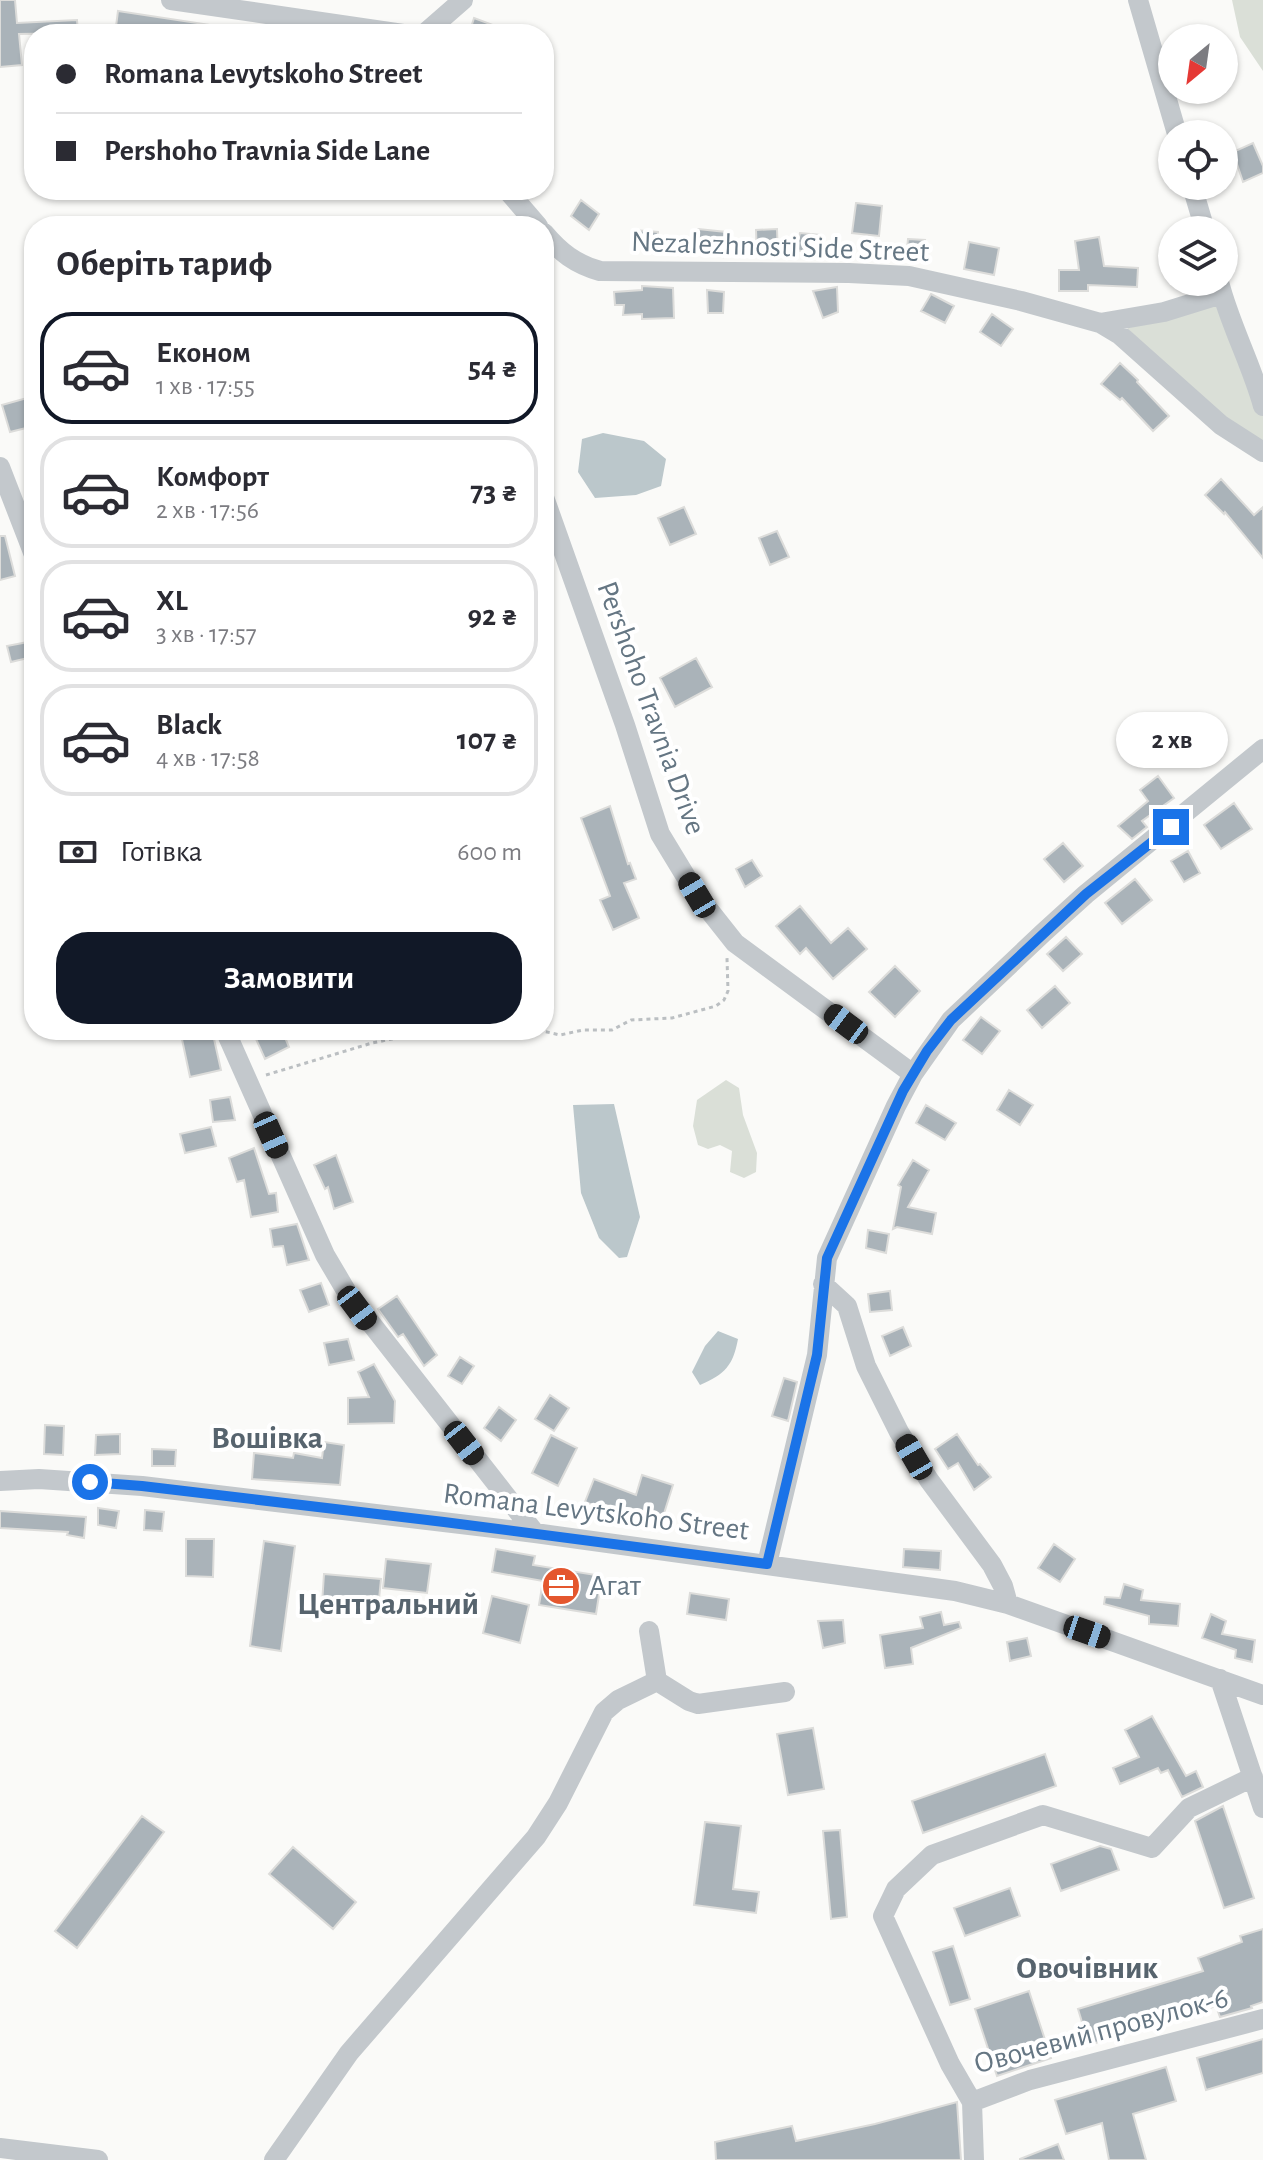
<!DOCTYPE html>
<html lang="uk">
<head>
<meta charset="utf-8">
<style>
  :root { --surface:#fff; --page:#f2f2f3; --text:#2b2b33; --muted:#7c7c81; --line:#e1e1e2; --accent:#111827 }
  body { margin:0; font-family:"Alegreya Sans",sans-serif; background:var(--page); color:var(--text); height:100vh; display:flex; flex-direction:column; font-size:30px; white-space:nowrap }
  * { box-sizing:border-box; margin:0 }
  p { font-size:26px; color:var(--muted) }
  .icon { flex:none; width:44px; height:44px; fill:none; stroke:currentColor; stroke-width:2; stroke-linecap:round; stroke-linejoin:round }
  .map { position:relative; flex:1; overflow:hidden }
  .sheet { position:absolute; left:24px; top:216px; width:530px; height:824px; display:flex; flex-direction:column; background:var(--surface); border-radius:32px; box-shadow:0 2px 6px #0004 }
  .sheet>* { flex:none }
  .top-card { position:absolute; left:24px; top:24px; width:530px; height:176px; border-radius:32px; box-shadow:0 2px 6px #0004; display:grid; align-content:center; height:176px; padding:0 32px; background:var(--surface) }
  .needle { width:52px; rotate:209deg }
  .tools { position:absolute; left:1158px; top:24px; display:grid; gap:16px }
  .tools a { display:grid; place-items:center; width:80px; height:80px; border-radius:50%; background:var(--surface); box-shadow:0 2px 6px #0004; font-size:40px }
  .end { position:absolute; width:36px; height:36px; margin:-18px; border:10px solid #1a73e8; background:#fff; box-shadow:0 0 0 4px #fff }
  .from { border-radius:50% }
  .bubble { position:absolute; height:56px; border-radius:28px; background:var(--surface); box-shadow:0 2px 6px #0004; font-size:26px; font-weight:700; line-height:56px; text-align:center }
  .car { position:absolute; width:24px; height:48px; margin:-24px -12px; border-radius:10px; box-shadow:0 0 6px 2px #0007; background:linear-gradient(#222 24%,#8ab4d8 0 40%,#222 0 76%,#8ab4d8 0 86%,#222 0) }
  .top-card b { display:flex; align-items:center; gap:28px; height:76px; font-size:30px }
  .top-card b+b { border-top:2px solid var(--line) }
  .top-card i { width:20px; height:20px; background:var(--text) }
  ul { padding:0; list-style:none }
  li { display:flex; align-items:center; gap:24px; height:112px; margin:0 16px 12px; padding:0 16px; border:4px solid var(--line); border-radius:32px }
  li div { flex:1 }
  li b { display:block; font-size:30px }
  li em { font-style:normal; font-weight:700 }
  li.active { border-color:var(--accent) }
  li>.icon { width:72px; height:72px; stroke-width:1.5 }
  h2 { padding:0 32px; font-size:36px; line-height:96px }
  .pay { display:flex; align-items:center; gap:20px; height:88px; padding:0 32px; font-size:30px }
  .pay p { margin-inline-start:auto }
  .cta { display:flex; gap:16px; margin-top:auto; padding:16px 32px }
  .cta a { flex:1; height:92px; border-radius:32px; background:var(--accent); color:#fff; font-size:32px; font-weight:700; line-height:92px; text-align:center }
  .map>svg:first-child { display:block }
  .green { fill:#dadfd7 }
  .water { fill:#bbc7cb }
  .building { fill:#aab3b9; stroke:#dcdcda; stroke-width:2 }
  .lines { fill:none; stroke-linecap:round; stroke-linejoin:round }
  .path { stroke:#bbbfc2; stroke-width:3; stroke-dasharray:4 4; stroke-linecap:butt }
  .minor { stroke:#c3c8cc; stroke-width:20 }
  .route { stroke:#1a73e8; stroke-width:10 }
  .labels { text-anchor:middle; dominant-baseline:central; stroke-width:8; stroke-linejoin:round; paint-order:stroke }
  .street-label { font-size:30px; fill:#657683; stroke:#fff }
  .poi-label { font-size:30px; fill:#657683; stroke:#fff; text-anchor:start }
  .neighbourhood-label { font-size:32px; font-weight:bold; fill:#57646e; stroke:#fff }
</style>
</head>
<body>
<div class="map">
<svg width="1263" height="2160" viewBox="0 0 1263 2160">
  <rect width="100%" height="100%" fill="#fafaf8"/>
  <path class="green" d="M1232 0H1263V71L1240 37Z
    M1222 294 1263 406V452L1238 437 1120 321Z
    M726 1080 739 1088 743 1115 757 1153 756 1172 744 1178 730 1172 732 1151 720 1145 708 1149 698 1145 693 1126 697 1100Z"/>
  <path class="water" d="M603 433 644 441 666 459 661 486 636 495 595 498 578 472 582 439Z
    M614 1104 640 1217 627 1257 619 1258 599 1238 581 1193 573 1105Z
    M718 1331 738 1339C733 1366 725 1374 700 1385L692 1372 705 1346Z"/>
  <path class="building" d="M0 0H15L17 23 77 20 78 33 19 34 22 65 0 67Z
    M118 11 217 26 216 34H115Z
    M474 18 514 33 513 34H469Z
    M1253 143 1263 166V173L1243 182 1233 152Z
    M581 200 599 214 589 230 571 216Z
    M856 203 882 206 879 236 852 233Z
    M698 229 726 232 723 257 695 253Z
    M777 229 778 256 757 257 756 230Z
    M634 230 658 232 657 247 633 246Z
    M800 233 820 235 817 254 796 250Z
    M1099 237 1104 266 1138 268 1137 287 1088 285V291H1059V270H1079L1075 241Z
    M908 239 925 240 922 261 906 259Z
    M969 242 999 248 994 275 964 269Z
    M642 286 673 288 674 318 642 319V314L623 315 624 305H615L614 292 642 290Z
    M837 287 838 312 823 318 813 291Z
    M707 290 724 292 723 313H708Z
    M931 294 954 306 945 323 921 311Z
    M992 314 1013 329 1001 346 980 332Z
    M1120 363 1138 380 1137 382 1169 416 1153 431 1122 398 1120 400 1101 384Z
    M27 398 34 426 10 432 2 405Z
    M1221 479 1254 515 1263 507V558L1225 512 1224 514 1205 495Z
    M684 507 696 534 670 545 658 518Z
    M777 531 789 557 770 565 759 538Z
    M0 536H5L15 576 0 580Z
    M28 642 32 657 11 662 7 646Z
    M696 658 712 687 675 707 660 678Z
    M1158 776 1174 798 1142 821 1147 827 1132 839 1118 826 1148 801 1140 790Z
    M1234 803 1252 829 1221 849 1204 825Z
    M610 806 628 864 630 863 636 879 624 883 639 918 613 930 600 900 610 896 581 818Z
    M1063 843 1083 866 1064 882 1044 859Z
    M1188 851 1200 873 1184 882 1171 861Z
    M752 860 762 876 745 887 736 869Z
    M1135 879 1152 900 1122 924 1105 903Z
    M800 906 831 943 848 928 867 949 833 979 806 948 800 954 776 926Z
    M1066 937 1082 954 1063 971 1047 954Z
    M895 966 920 991 895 1017 869 992Z
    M1055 986 1070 1003 1042 1028 1027 1010Z
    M981 1017 1000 1031 982 1054 963 1040Z
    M180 1030H212L221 1070 190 1077Z
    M252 1030H282L289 1047 265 1059Z
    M1009 1090 1033 1105 1020 1125 997 1110Z
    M230 1097 235 1120 213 1122 210 1100Z
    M926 1105 956 1123 945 1140 916 1123Z
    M211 1127 216 1146 185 1153 180 1134Z
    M254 1148 269 1194 276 1193 278 1212 251 1217 244 1180 237 1182 229 1158Z
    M336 1155 353 1202 334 1209 328 1187 325 1189 314 1165Z
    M913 1160 929 1170 908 1207 936 1213 932 1234 897 1227 893 1229 901 1187 898 1185Z
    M297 1224 309 1260 287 1265 283 1246 273 1247 270 1229Z
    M868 1230 889 1234 886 1253 866 1248Z
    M321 1283 329 1305 309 1312 300 1290Z
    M890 1291 892 1310 870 1312 868 1294Z
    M397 1296 437 1355 424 1366 403 1334 398 1337 378 1309Z
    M903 1327 911 1346 890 1356 882 1336Z
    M348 1339 354 1360 329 1365 324 1343Z
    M460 1357 474 1366 462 1384 448 1376Z
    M374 1364 395 1401 394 1423 348 1424V1398L369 1397 358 1372Z
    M784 1378 797 1382 788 1421 772 1416Z
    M550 1395 569 1408 554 1431 535 1419Z
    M499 1407 516 1420 501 1441 484 1428Z
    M45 1425 64 1426 63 1455 44 1454Z
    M120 1434V1454L95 1455 96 1435Z
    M957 1434 978 1465 980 1464 991 1477 974 1490 958 1463 948 1469 935 1449Z
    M551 1435 577 1448 558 1486 532 1473Z
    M324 1442 344 1445 340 1485 252 1479 254 1453 293 1458 294 1453 322 1458Z
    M152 1449 176 1450 175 1466H152Z
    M642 1475 673 1485 661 1523 606 1505 605 1510 585 1502 594 1479 636 1495Z
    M98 1508 119 1511 116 1528 98 1525Z
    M145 1510 164 1512 162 1531 144 1530Z
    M0 1511 86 1517 84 1538 67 1535 68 1532 0 1528Z
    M186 1539H214L213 1577 186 1576Z
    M264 1541 295 1546 281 1651 250 1646Z
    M1054 1544 1075 1559 1060 1582 1038 1568Z
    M496 1549 535 1556 533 1565 602 1576 596 1614 539 1605 543 1581 492 1572Z
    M904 1549 941 1551 940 1570 903 1567Z
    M386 1559 431 1564 427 1593 383 1588Z
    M324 1574 381 1579 378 1609 322 1604Z
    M1124 1584 1143 1590 1141 1600 1180 1604 1178 1626 1149 1624V1616L1104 1604 1105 1597 1120 1598Z
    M690 1593 729 1599 726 1620 687 1614Z
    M492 1596 529 1605 520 1643 483 1633Z
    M941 1612 944 1625 959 1622 961 1628 911 1648 913 1664 885 1668 880 1635 923 1628 920 1617Z
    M1211 1614 1226 1621 1222 1634 1255 1640 1252 1662 1235 1658 1236 1650 1202 1638Z
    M843 1620 845 1643 823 1648 818 1621Z
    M1027 1638 1031 1656 1010 1661 1007 1642Z
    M1152 1716 1186 1776 1196 1771 1203 1787 1182 1797 1168 1770 1161 1773 1158 1768 1120 1784 1113 1768 1139 1757 1125 1730Z
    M813 1728 824 1789 788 1795 777 1734Z
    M1045 1754 1056 1786 923 1833 912 1801Z
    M1223 1806 1254 1898 1224 1908 1195 1821Z
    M142 1816 164 1832 77 1948 55 1931Z
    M705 1822 741 1826 733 1889 759 1892 756 1913 694 1905Z
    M840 1830 847 1917 831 1919 823 1831Z
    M1100 1846 1111 1849 1119 1870 1061 1891 1051 1864Z
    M293 1847 356 1902 333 1929 269 1874Z
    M1010 1888 1020 1916 965 1936 954 1908Z
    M1263 1929V2002L1251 2006 1252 2008 1220 2017 1216 2006 1089 2045 1078 2009 1203 1971 1198 1958 1242 1942 1240 1936Z
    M953 1946 970 1999 950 2005 933 1952Z
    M1029 1991 1051 2058 997 2076 975 2009Z
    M1263 2039V2073L1206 2090 1197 2058Z
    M1166 2067 1176 2101 1133 2114 1146 2160H1109L1102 2123 1066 2134 1055 2100Z
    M957 2102 961 2160H716L715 2142 792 2126 796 2141 875 2124Z
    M1058 2144 1064 2160H1020V2159Z"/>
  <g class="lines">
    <path class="path" d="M538 1030 560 1035 583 1030H612L631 1020 672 1018 716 1006 724 1000 728 991 727 958
      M266 1075 372 1043 437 1030"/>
    <path class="minor" d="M171 0 403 34
      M1138 0 1177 134
      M424 34 463 0
      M1192 186 1205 230
      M507 190 538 226
      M544 233C560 252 575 264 600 271L849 273 909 276 1021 301 1100 323 1120 335 1221 425 1263 452
      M1219 282C1230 325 1251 363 1263 406
      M1100 323 1164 312 1222 294
      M0 467 34 555
      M544 497 625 725 660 834 697 895 735 943 913 1074
      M225 1030 325 1255 348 1294 535 1533
      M823 1284 847 1306 866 1366 899 1432 929 1480 992 1565 1003 1586 1008 1604
      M0 1481 39 1479 142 1486 535 1533 955 1591 1008 1604 1263 1695
      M767 1564 817 1355 827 1258 896 1106 913 1074 951 1020 1043 933 1086 894 1263 749
      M1220 1679 1263 1808
      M657 1681 689 1701 698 1704 785 1692
      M972 2102 1030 2080 1263 2019
      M0 2148 98 2160
      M274 2160 349 2053 536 1837 558 1803 604 1712 618 1700 657 1681 649 1631
      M974 2160 972 2102 950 2064 883 1916 896 1889 932 1855 1043 1815 1152 1848 1189 1808 1253 1777"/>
  </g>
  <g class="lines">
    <path class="route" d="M90 1482 142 1486 444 1522 767 1564 817 1355 827 1258 903 1091 927 1051 951 1020 1086 894 1171 827"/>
  </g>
  <defs>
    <symbol id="office-disc" viewBox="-11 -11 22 22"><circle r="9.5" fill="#e4572e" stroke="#fff"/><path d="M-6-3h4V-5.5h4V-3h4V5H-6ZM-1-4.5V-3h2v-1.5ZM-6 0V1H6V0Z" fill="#fff"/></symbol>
  </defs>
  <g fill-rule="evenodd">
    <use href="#office-disc" x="539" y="1564" width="44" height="44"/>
  </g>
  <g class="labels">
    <g class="street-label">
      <text transform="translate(780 247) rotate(2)">Nezalezhnosti Side Street</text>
      <text transform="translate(651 708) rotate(70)">Pershoho Travnia Drive</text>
      <text transform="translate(596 1512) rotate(7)">Romana Levytskoho Street</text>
      <text transform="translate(1101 2031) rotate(-15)">Овочевий провулок-6</text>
    </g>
    <g class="poi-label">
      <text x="589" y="1586">Агат</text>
    </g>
    <g class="neighbourhood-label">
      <text x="267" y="1438">Вошівка</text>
      <text x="388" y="1604">Центральний</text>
      <text x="1087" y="1968">Овочівник</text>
    </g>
  </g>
</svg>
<div class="tools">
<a><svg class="needle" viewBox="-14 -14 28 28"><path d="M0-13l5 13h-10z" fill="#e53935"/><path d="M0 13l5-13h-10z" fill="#7c7c81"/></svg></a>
<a><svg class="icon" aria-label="locate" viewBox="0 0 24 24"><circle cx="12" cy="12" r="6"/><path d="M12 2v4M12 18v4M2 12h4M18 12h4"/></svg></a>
<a><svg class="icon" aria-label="layers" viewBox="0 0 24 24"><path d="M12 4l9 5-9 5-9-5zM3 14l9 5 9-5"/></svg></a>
</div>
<i class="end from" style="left:90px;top:1482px"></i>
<i class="end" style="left:1171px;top:827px"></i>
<div class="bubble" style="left:1116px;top:712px;width:112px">2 хв</div>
<i class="car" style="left:697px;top:895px;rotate:329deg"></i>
<i class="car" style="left:846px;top:1024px;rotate:307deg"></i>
<i class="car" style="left:271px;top:1135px;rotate:156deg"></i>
<i class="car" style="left:357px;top:1308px;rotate:143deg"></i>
<i class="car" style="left:464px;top:1443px;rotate:142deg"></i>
<i class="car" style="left:914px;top:1457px;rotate:330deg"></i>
<i class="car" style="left:1087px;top:1632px;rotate:109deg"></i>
<div class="top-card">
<b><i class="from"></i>Romana Levytskoho Street</b>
<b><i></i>Pershoho Travnia Side Lane</b>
</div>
<section class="sheet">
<h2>Оберіть тариф</h2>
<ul>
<li class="active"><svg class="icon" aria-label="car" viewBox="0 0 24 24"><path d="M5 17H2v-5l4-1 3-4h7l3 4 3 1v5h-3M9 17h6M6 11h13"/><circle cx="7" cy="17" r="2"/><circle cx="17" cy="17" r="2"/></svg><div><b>Економ</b><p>1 хв · 17:55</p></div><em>54 ₴</em></li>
<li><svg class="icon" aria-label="car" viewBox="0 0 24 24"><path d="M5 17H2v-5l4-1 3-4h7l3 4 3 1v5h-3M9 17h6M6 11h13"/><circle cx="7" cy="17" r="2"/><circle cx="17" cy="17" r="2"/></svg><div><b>Комфорт</b><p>2 хв · 17:56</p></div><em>73 ₴</em></li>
<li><svg class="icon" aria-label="car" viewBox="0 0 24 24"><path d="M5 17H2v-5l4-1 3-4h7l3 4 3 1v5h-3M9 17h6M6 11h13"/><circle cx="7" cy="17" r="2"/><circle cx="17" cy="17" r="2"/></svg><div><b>XL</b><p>3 хв · 17:57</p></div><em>92 ₴</em></li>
<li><svg class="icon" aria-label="car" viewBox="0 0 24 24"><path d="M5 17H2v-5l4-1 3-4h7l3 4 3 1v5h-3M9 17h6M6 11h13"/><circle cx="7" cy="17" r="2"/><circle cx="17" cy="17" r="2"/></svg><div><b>Black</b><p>4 хв · 17:58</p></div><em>107 ₴</em></li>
</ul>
<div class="pay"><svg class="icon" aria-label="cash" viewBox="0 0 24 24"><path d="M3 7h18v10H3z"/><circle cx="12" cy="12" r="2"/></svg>Готівка<p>600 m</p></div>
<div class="cta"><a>Замовити</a></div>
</section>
</div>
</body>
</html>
